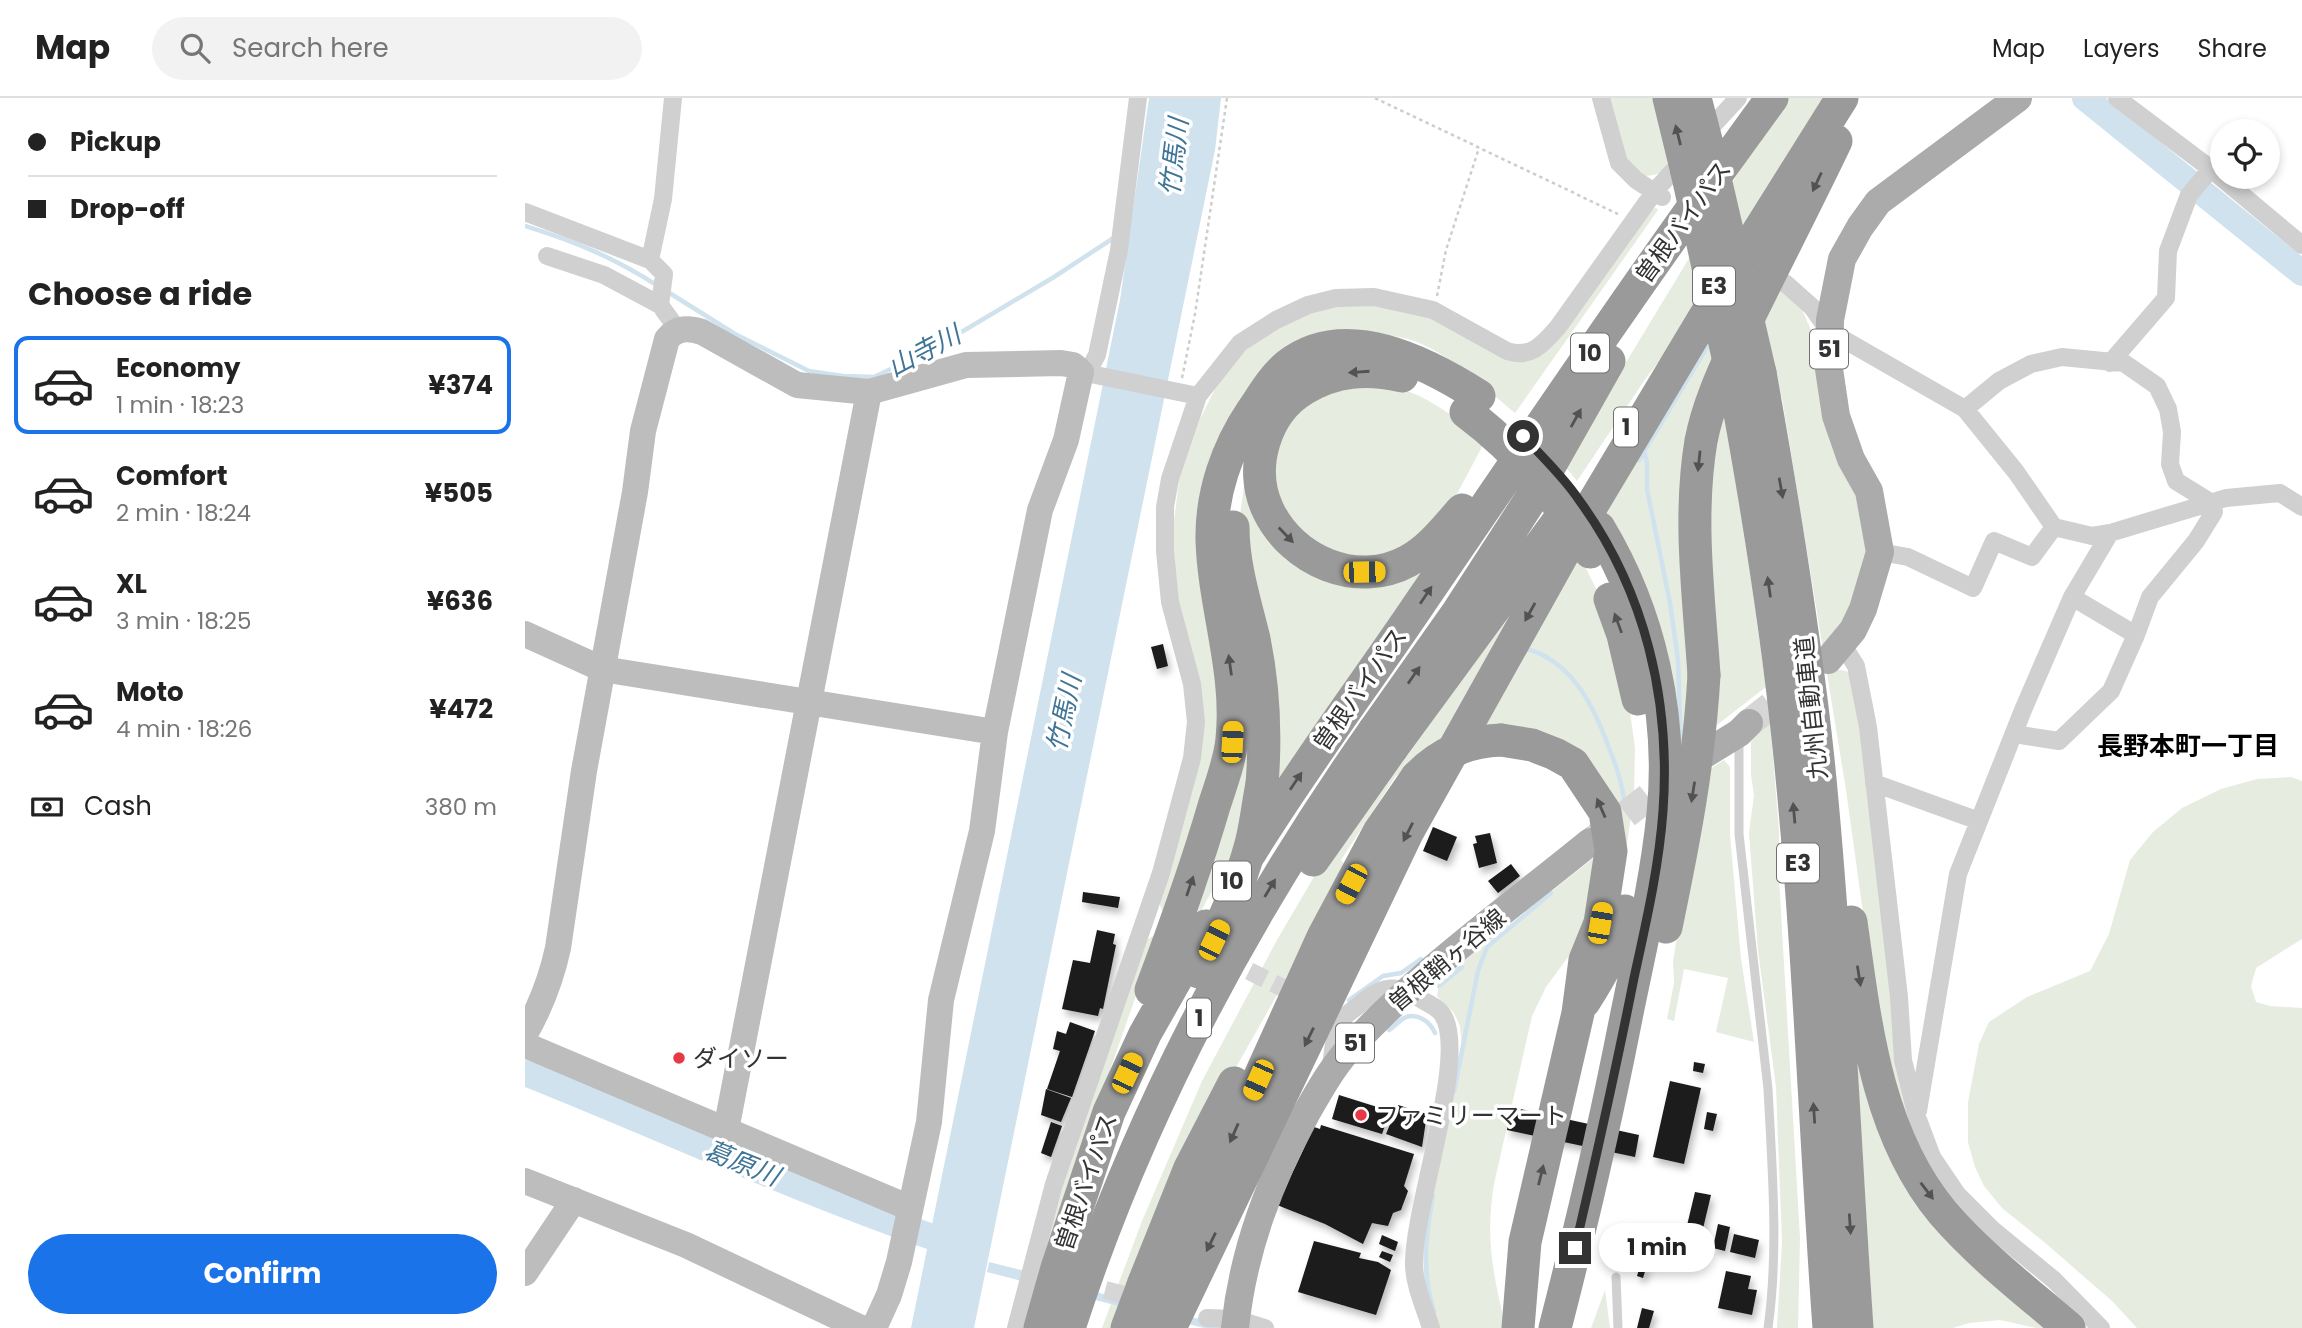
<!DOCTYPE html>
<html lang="en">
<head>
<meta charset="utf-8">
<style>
  :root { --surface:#fff; --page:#f2f2f2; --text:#222; --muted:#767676; --line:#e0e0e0; --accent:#1a73e8 }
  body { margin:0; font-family:Poppins,"Noto Sans JP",sans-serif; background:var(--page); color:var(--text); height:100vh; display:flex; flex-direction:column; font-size:26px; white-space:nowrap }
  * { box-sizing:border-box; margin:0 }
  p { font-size:23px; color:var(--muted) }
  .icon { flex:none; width:38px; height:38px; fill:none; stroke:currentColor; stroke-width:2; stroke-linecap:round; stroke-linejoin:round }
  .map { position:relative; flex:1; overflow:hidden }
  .details { display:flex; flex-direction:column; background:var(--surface); width:525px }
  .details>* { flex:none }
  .banner { display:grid; align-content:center; height:154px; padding:0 28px; background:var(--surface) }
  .controls { position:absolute; left:1685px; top:21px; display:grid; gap:14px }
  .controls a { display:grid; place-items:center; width:70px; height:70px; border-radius:50%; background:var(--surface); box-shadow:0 4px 10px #0003; font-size:35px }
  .end { position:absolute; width:32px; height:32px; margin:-16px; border:9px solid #333; background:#fff; box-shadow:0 0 0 4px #fff }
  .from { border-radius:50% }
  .bubble { position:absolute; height:49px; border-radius:24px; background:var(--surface); box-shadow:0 4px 10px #0003; font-size:23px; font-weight:700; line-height:49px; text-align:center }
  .car { position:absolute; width:21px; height:42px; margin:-21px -10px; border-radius:9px; box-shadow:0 0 5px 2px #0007; background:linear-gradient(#f5c518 24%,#345 0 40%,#f5c518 0 76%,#345 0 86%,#f5c518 0) }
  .banner b { display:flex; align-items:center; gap:24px; height:66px; font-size:26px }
  .banner b+b { border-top:2px solid var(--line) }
  .banner i { width:18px; height:18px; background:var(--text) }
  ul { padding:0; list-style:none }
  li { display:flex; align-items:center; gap:21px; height:98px; margin:0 14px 10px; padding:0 14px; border:4px solid transparent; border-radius:14px }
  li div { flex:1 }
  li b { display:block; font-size:26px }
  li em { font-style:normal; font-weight:700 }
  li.on { border-color:var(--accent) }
  li>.icon { width:63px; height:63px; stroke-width:1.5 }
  h2 { padding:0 28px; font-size:32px; line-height:84px }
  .pay { display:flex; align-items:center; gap:18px; height:77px; padding:0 28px; font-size:26px }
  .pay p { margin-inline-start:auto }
  .button { display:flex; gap:14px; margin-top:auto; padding:14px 28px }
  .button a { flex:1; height:80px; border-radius:42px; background:var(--accent); color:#fff; font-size:28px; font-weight:700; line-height:80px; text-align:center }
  header { display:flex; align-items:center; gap:42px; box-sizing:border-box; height:98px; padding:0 35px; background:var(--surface); border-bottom:2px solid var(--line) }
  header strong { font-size:33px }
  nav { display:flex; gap:38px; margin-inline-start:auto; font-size:24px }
  .search { width:490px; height:63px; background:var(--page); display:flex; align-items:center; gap:18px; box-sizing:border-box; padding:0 24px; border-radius:38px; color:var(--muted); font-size:26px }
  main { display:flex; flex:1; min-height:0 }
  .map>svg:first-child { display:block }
  .green { fill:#e6ecdf }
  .water { fill:#cfe2ee }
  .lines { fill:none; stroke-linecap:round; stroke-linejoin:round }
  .stream { stroke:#cfe2ee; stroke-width:4.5 }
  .river { stroke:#cfe2ee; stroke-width:26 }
  .building { fill:#1a1a1a; filter:url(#shadow) }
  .street-tunnel { stroke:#d6d6d6; stroke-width:18; stroke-dasharray:18 9; stroke-linecap:butt }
  .primary-tunnel { stroke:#d6d6d6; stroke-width:28; stroke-dasharray:28 14; stroke-linecap:butt }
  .path { stroke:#cdcdcd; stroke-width:2.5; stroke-dasharray:3.5 3.5; stroke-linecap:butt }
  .lane { stroke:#d0d0d0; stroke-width:9 }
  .street { stroke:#d0d0d0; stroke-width:18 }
  .secondary { stroke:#bdbdbd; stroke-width:26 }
  .primary { stroke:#ababab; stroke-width:28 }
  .highway { stroke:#9a9a9a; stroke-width:33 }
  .highway-bridge { stroke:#9a9a9a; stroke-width:33 }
  .oneway { fill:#525252 }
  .route { stroke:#333; stroke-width:9 }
  .poi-dot { fill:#e63946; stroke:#fff; stroke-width:2.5 }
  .labels { text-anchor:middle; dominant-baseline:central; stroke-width:7; stroke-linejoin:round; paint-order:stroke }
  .shield { fill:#fff; stroke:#707070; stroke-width:2 }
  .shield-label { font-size:23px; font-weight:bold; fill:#333 }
  .street-label { font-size:24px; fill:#333; stroke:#fff }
  .poi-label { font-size:24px; fill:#333; stroke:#fff; text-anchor:start }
  .water-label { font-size:26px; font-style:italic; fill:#3f7597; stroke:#fff }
  .neighbourhood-label { font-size:26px; font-weight:bold; fill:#000; stroke:#fff }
</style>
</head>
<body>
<header>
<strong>Map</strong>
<div class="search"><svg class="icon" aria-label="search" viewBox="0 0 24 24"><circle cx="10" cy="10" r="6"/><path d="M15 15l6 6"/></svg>Search here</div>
<nav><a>Map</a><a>Layers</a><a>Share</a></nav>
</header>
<main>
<section class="details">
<div class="banner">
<b><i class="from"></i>Pickup</b>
<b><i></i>Drop-off</b>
</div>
<h2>Choose a ride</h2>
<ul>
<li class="on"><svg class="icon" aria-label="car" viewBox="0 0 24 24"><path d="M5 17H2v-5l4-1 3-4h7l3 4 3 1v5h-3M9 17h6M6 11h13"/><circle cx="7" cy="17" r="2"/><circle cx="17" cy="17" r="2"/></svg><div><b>Economy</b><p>1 min · 18:23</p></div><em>¥374</em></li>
<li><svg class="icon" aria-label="car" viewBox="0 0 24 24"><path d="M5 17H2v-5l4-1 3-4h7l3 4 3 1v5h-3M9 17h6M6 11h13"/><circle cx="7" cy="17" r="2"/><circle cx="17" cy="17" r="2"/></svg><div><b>Comfort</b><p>2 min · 18:24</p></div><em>¥505</em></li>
<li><svg class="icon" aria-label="car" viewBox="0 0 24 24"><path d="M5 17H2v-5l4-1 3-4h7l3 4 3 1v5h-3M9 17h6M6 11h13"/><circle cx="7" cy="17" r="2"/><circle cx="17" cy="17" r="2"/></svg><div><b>XL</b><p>3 min · 18:25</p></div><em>¥636</em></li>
<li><svg class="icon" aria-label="car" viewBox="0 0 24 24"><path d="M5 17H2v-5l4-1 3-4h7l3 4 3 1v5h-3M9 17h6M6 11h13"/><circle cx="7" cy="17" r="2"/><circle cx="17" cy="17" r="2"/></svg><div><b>Moto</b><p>4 min · 18:26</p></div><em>¥472</em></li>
</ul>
<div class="pay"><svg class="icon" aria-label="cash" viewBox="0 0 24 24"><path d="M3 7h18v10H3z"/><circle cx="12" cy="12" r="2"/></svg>Cash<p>380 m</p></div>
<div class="button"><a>Confirm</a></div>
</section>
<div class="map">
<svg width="1777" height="1230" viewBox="0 0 1777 1230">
  <defs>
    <filter id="shadow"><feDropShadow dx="3" dy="5.5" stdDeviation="3.5" flood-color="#0004"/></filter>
  </defs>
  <rect width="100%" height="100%" fill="#fff"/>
  <path class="green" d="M1079 0H1129L1147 65C1134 79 1124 80 1106 75Z
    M1261 0H1302L1218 137 1206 87 1253 10Z
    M1131 110 1133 112 990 315C958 289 923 253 883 241 871 238 858 236 846 234L707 315 700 622 639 816 633 803 675 647 654 509 647 439 654 383 675 321 693 285 710 261 738 237 760 224 807 208 843 205 909 220 1000 263 1127 111Z
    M1169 152 1179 199 1159 231 1121 280 1052 383 1039 367Z
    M1252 186 1275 207 1293 248 1350 446 1310 571 1321 573 1332 583 1371 924 1421 1093 1489 1164 1563 1230H1554L1497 1180 1392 1062 1354 930 1321 692 1257 300 1249 282 1236 218Z
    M1186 239 1189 261 1164 621 1149 705 1077 418Z
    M820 286C838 287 858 287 875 291 903 298 940 325 959 345L933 394 903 430 874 452 842 459 798 452 758 414 748 379 758 330 781 304Z
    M1198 308 1208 351 1241 589 1188 630 1182 407Z
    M723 360 780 469 914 453 745 699 715 417Z
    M1023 445 922 643 871 678 816 762 823 771 683 1019 589 1230H577L617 1123 677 983 752 842 790 777Z
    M1053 454 1078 505 1104 607 1110 650 1109 696 1097 782 1086 700 951 633Z
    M730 603 720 738 689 789 652 858Z
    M1245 624 1254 732V780L1275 1140 1273 1230H1252L1257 1145 1251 989 1233 852 1224 735 1229 697 1226 677V644L1232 633Z
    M1199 662 1205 669V737L1216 861 1229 944 1191 934 1203 880 1159 871 1149 923 1142 921 1149 885 1148 864 1155 819 1185 671Z
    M1766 679 1777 683V841L1731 870 1726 888 1731 904 1745 908 1777 910V1230H1612L1587 1203 1518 1143 1477 1110 1459 1088 1450 1069 1443 1044V1004L1454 946 1464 924 1502 899 1565 873 1584 836 1605 762 1628 734 1657 710 1696 691 1732 681Z
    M1076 754 1057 840 1021 889 1007 918 969 1086C960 1140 968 1177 981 1230H913L899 1181 898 1153 910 1078 937 950 935 928 929 915 912 898 915 882Z
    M633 835C594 945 557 1055 517 1163L541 1076 612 869 623 841Z
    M1329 911 1335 950 1528 1230H1511L1475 1222 1444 1225 1428 1230H1348Z
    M1080 1192 1085 1230H1066Z"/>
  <path class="water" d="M624 0H696L690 52 449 1230H386L595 202Z
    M464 1164 516 1177 517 1180 709 1230H679L462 1174Z"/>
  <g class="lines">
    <path class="stream" d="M0 128C51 144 88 159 133 188
      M143 194 210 236 284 273 318 278 349 279 408 251 529 179 590 139
      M1119 353 1122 365V391L1145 505 1153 562 1156 651
      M1114 362 1185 244
      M1002 551C1048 564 1069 609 1084 650 1091 667 1097 684 1099 702
      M914 888 937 869
      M824 902 858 878 876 875 896 861
      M864 932C869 929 874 923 879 920 891 914 905 923 910 935
      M929 993 953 873 962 849 1026 795
      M908 1097C901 1137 896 1174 909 1213"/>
    <path class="river" d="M1560 0 1777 175
      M0 975C146 1033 287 1100 437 1149"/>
  </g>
  <path class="building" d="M638 546 643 568 632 571 626 549Z
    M908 729 932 739 922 763 898 753Z
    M965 735 972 765 954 770 948 746 952 745 950 738Z
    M986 766 995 778 973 795 963 783Z
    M558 794 595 799 593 810 557 804Z
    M572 832 590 836 588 846 591 847 578 911 575 910 573 918 537 911 548 862 565 865Z
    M545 924 570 933 547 999 522 991 535 953 528 951 532 933 541 936Z
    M1169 964 1180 966 1178 975 1168 973Z
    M1145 983 1176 990 1159 1066 1128 1059Z
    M521 991 546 1000 536 1024 516 1017Z
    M814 997 865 1013 857 1036 807 1021Z
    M873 1007 902 1016 897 1049 861 1036Z
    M986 1009 1114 1037 1110 1059 982 1032Z
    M1182 1014 1192 1016 1188 1033 1179 1031Z
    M526 1024 537 1028 526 1059 516 1055Z
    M796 1027 889 1056 879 1088 883 1093 876 1112 868 1115 863 1128 847 1125 838 1146 800 1126 752 1107 789 1029 795 1031Z
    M1170 1094 1186 1097 1175 1143 1159 1140Z
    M1193 1126 1205 1129 1200 1153 1188 1150Z
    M1209 1136 1234 1142 1230 1160 1205 1154Z
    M857 1137 873 1144 870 1153 854 1146Z
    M789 1143 836 1155 834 1160 853 1164 866 1172 851 1217 773 1194Z
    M857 1153 868 1157 865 1164 854 1159Z
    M1116 1165 1122 1167 1118 1180 1112 1178Z
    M1201 1173 1226 1178 1223 1191 1232 1192 1227 1217 1193 1210Z
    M1117 1210 1129 1213 1124 1230H1112Z"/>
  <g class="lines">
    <path class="street-tunnel" d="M700 861 778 900
      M554 1185 618 1202"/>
    <path class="primary-tunnel" d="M1224 625 1271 588
      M1068 742 1152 677"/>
    <path class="path" d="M850 0 1093 116
      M912 198 921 152 954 50
      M657 280 670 216 702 0"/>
    <path class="lane" d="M1214 640V736L1243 991C1247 1069 1254 1152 1243 1230
      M1091 1179 1093 1230"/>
    <path class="street" d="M1076 0 1094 65 1111 82 1137 99
      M1592 0 1686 71 1777 147
      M1190 25 1213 0
      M0 114 125 162 139 176 135 207 153 232
      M22 158 79 177 135 207
      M125 162 138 101 148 0
      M1260 185 1287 209 1304 233 1440 311 1491 374 1529 429 1567 438 1585 435 1701 400 1755 395 1777 409
      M1585 265 1641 200 1643 153 1664 97 1686 71
      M556 274 567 266 572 257 594 152 613 0
      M556 274 673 298
      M1440 311 1474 283 1506 266 1537 259 1599 265 1632 288 1643 311 1647 334 1645 366 1651 383 1685 404 1689 414 1671 443 1625 499 1611 537 1547 499
      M1355 454 1383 459 1448 490 1469 443 1507 459 1529 429
      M1316 544 1331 568 1343 629 1374 899 1378 962 1392 1019 1407 1059 1432 1096 1468 1132 1529 1182 1576 1230
      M1489 636 1534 643 1586 593 1611 537
      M1349 685 1454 723
      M806 968C808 953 809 934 818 921 821 916 829 911 834 907 852 891 868 884 890 898 898 903 912 908 917 916 945 954 887 1112 889 1168 890 1190 900 1210 906 1230
      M1393 1013 1433 776 1498 612 1547 499 1585 435
      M682 1220 711 1221 740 1230
      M491 1230 529 1086 636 775 667 660 671 624 667 586 645 504 640 453V409L645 381 673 298 715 245 751 222 783 207 811 200 849 199 908 212 982 253C1006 261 1018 246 1033 229L1130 93 1147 74"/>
    <path class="secondary" d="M0 536 77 571 470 634
      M0 936C16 908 26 882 33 850L59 673 110 394 118 333 142 241C152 229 164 230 177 234L272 287 344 294 441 267 536 265 548 267 556 274 541 342 515 412 470 634 457 733 416 902 404 1024 374 1164 364 1197 349 1230
      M0 947 385 1110
      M201 1032 344 294
      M0 1083 161 1147 336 1230
      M0 1175 49 1102"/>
    <path class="primary" d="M1303 562 1328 532 1338 511 1355 454 1344 393 1326 361 1311 318 1304 271 1305 222 1317 161 1335 129 1353 104 1493 0
      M1180 656 1214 635 1224 625
      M710 1230C718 1152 745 1082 782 1014 794 993 807 970 823 952 895 873 983 811 1065 744"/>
    <path class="highway" d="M1144 0 1162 74
      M1170 0 1182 46
      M1235 275C1258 403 1279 531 1293 661 1312 850 1319 1040 1332 1230
      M877 278C842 270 810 272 779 291 740 314 723 370 743 412 767 463 832 491 883 463 905 451 920 431 937 412
      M1213 304C1234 419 1252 533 1264 649 1284 841 1290 1037 1304 1230
      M708 429C708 467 720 504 729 541 739 590 741 637 737 686
      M1085 501 1098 537 1113 601
      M1179 577C1174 500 1163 420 1176 343 1184 302 1202 267 1219 229 1249 167 1281 106 1311 43
      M849 633 933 514 1006 401 1084 263
      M976 642 1007 647 1030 656 1048 666 1080 714 1086 753 1075 825 1060 862 1053 915 1000 1144 993 1230
      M867 650 1043 410
      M725 755C778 669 839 588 895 505 1011 335 1126 165 1247 0
      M1326 824C1340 923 1351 1035 1418 1115 1455 1158 1501 1193 1544 1230
      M626 892C649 831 671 770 689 708 696 686 705 663 707 641 714 573 689 509 687 442 686 396 702 350 727 313 738 297 748 279 763 267 821 222 902 265 954 298
      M1059 904C1078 874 1093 848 1100 813
      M618 1187 665 1070 709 985
      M515 1230 532 1170 584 1014 620 936 681 828
      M621 1230 798 839 854 734 892 679
      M645 1230 882 735 1039 454 1179 220 1317 0
      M1030 1230C1056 1129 1080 1027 1100 925 1114 855 1131 786 1138 716 1148 617 1125 515 1074 430"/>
    <path class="highway-bridge" d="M1182 46 1235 275
      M1162 74 1213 304
      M941 314C992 352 1032 399 1065 454
      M892 679C915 655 942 643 976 642
      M788 762 867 650
      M1141 829C1159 743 1174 665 1179 577
      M674 874C694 832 714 791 726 746 731 727 733 706 737 686
      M544 1230C614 1014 719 818 849 633
      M602 1230 617 1190"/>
  </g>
  <defs><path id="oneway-solid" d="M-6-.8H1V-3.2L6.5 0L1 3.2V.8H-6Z" transform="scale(1.75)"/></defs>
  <g class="oneway">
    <use href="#oneway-solid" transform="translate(1153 37) rotate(-104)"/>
    <use href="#oneway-solid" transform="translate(1292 84) rotate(115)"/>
    <use href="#oneway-solid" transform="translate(834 274) rotate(176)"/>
    <use href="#oneway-solid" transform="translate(1051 320) rotate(-61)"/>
    <use href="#oneway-solid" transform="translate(1174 363) rotate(96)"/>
    <use href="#oneway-solid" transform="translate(1256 390) rotate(80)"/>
    <use href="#oneway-solid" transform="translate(761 437) rotate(46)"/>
    <use href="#oneway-solid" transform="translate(1244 489) rotate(-98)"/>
    <use href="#oneway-solid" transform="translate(901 497) rotate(-56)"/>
    <use href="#oneway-solid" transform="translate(1005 514) rotate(119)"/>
    <use href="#oneway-solid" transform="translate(1093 525) rotate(-110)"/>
    <use href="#oneway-solid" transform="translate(705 567) rotate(-98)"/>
    <use href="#oneway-solid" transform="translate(889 577) rotate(-55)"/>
    <use href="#oneway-solid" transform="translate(771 683) rotate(-56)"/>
    <use href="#oneway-solid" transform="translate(1168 694) rotate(99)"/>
    <use href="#oneway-solid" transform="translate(1076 710) rotate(-114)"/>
    <use href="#oneway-solid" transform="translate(1269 715) rotate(-95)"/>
    <use href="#oneway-solid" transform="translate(883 734) rotate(117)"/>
    <use href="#oneway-solid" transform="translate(665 788) rotate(-71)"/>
    <use href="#oneway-solid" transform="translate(745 790) rotate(-59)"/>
    <use href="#oneway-solid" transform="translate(1334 878) rotate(81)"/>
    <use href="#oneway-solid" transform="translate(784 939) rotate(116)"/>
    <use href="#oneway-solid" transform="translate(1289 1015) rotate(-94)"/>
    <use href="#oneway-solid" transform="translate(709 1035) rotate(114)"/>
    <use href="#oneway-solid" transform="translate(1016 1077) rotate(-76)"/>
    <use href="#oneway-solid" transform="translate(1402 1093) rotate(53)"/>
    <use href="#oneway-solid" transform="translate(1325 1126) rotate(86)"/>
    <use href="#oneway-solid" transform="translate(686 1144) rotate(116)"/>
  </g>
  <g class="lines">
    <path class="route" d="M998 338C1017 359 1038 378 1054 402 1120 492 1146 602 1138 713 1134 769 1121 825 1109 880 1091 971 1071 1060 1050 1150"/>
  </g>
  <g class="poi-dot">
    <circle cx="154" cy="960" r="7"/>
    <circle cx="836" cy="1017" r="7"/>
  </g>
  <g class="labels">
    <g class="shield">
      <rect x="1168" y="168.5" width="42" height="39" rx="5"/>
      <rect x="1285" y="231.5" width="38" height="39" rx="5"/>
      <rect x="1046" y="235.5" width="38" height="39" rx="5"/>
      <rect x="1089" y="309.5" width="24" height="39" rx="5"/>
      <rect x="1252" y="745.5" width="42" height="39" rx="5"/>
      <rect x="688" y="763.5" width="38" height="39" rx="5"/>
      <rect x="662" y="900.5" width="24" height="39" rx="5"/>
      <rect x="811" y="925.5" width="38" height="39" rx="5"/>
    </g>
    <g class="shield-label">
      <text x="1189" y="188">E3</text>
      <text x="1304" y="251">51</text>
      <text x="1065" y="255">10</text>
      <text x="1101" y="329">1</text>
      <text x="1273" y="765">E3</text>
      <text x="707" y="783">10</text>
      <text x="674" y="920">1</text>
      <text x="830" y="945">51</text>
    </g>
    <g class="street-label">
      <text transform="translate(1158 124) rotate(-54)">曽根バイパス</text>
      <text transform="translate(835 591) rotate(-55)">曽根バイパス</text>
      <text transform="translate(1286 610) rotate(-96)">九州自動車道</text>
      <text transform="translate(922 862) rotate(-40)">曽根鞘ヶ谷線</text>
      <text transform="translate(561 1084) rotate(-71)">曽根バイパス</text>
    </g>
    <g class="poi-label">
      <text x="168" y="960">ダイソー</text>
      <text x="850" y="1017">ファミリーマート</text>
    </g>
    <g class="water-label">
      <text transform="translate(649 59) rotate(-83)">竹馬川</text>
      <text transform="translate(399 253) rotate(-28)">山寺川</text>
      <text transform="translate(539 615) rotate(-78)">竹馬川</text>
      <text transform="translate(217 1065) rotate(22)">葛原川</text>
    </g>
    <g class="neighbourhood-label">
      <text x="1663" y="648">長野本町一丁目</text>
    </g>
  </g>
</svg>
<div class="controls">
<a><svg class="icon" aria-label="locate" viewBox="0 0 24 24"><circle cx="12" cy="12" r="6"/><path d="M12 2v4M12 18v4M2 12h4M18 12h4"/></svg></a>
</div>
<i class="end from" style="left:998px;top:338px"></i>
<i class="end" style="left:1050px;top:1150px"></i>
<div class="bubble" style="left:1074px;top:1125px;width:116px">1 min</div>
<i class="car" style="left:839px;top:474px;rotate:89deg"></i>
<i class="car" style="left:707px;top:644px;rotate:3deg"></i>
<i class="car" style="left:826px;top:786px;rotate:208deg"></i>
<i class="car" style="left:1075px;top:825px;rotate:10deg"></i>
<i class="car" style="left:689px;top:842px;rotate:26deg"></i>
<i class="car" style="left:602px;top:975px;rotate:25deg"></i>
<i class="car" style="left:733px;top:982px;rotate:204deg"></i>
</div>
</main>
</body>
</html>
